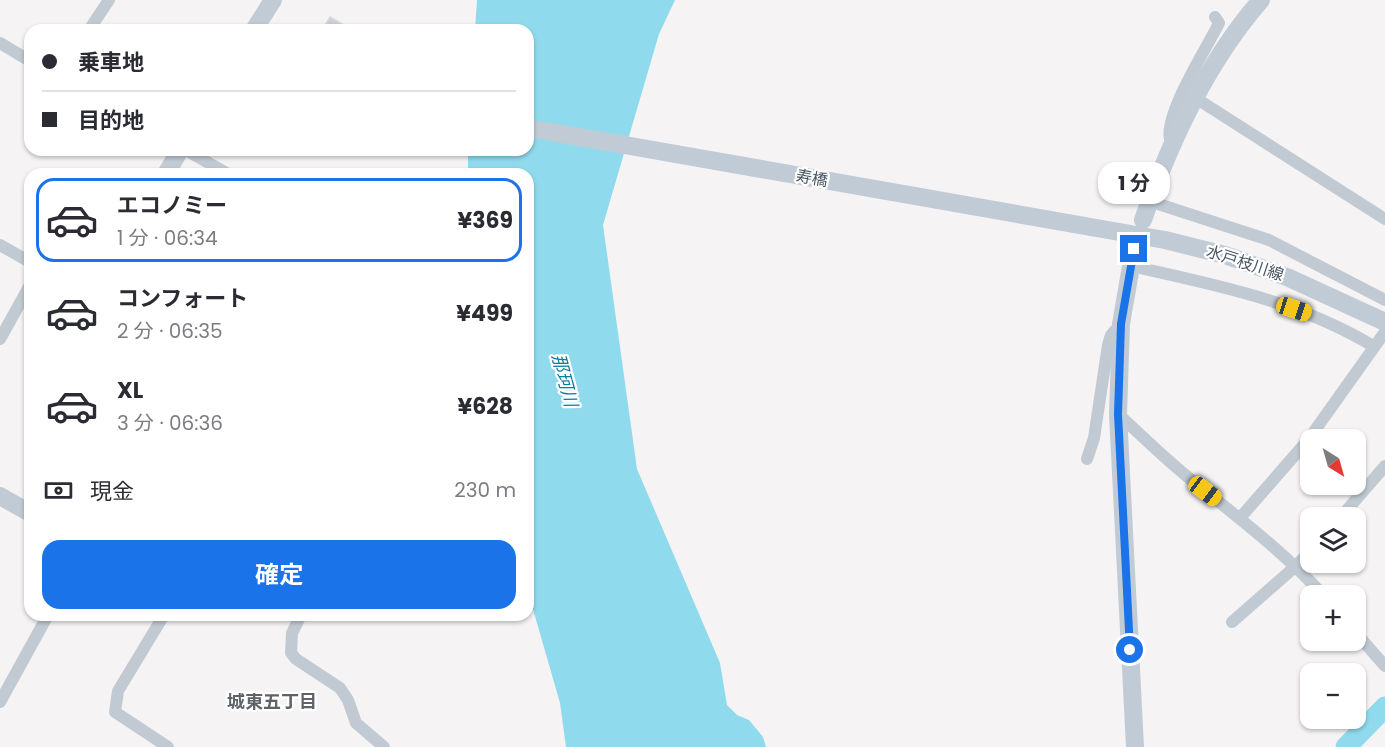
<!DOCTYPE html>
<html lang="ja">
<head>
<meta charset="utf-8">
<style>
  :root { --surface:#fff; --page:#f2f2f3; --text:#2b2b33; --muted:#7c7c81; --line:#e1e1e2; --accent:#1a73e8 }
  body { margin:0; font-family:Poppins,"Noto Sans JP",sans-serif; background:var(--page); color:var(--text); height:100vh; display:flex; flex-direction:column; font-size:22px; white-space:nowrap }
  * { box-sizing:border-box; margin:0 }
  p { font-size:20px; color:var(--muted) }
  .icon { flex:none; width:33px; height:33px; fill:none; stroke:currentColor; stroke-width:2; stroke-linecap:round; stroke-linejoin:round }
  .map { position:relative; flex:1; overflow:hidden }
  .drawer { position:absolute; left:24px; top:168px; width:510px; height:453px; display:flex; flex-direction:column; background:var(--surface); border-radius:18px; box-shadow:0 2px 4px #0004 }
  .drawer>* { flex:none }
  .guide { position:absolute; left:24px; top:24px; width:510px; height:132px; border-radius:18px; box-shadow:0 2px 4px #0004; display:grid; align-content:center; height:132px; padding:0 18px; background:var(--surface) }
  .needle { width:39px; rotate:143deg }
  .tools { position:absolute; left:1300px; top:429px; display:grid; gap:12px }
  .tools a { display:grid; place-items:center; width:66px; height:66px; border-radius:12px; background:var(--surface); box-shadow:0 2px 4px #0004; font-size:30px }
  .end { position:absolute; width:27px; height:27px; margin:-14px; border:8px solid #1a73e8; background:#fff; box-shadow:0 0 0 3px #fff }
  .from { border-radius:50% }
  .bubble { position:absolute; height:42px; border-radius:18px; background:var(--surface); box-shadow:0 2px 4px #0004; font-size:20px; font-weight:700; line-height:42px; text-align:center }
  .car { position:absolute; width:18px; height:36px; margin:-18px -9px; border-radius:8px; box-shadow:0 0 4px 2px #0007; background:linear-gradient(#f5c518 24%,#345 0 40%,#f5c518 0 76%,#345 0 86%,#f5c518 0) }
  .guide b { display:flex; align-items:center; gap:21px; height:57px; font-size:22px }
  .guide b+b { border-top:2px solid var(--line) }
  .guide i { width:15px; height:15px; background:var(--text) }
  ul { padding:10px 0 0; list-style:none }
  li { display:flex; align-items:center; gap:18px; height:84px; margin:0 12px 9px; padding:0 6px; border:3px solid transparent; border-radius:18px }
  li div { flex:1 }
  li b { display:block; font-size:22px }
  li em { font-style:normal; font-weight:700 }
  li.selected { border-color:var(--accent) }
  li>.icon { width:54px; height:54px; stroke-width:1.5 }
  .pay { display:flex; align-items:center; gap:15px; height:66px; padding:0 18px; font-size:22px }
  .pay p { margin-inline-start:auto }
  .primary-button { display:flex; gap:12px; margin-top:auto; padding:12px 18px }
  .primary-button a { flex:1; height:69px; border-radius:18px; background:var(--accent); color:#fff; font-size:24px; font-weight:700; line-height:69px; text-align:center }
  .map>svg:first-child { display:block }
  .water { fill:#90daee }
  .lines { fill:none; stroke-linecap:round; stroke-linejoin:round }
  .river { stroke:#90daee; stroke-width:21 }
  .building { fill:#cdcfd5; stroke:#d7d9de; stroke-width:1.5 }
  .street { stroke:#c1cad2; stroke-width:12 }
  .secondary { stroke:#c1cbd6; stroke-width:18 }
  .route { stroke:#1a73e8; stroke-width:8 }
  .labels { text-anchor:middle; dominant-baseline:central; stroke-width:4.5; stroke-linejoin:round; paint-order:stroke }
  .street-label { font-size:16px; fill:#4a5661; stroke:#fff }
  .water-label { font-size:18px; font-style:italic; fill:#0c7c9b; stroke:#fff }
  .neighbourhood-label { font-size:18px; font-weight:bold; fill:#5f6368; stroke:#fff }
</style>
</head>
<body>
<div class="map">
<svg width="1385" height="747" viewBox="0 0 1385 747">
  <rect width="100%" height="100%" fill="#f5f3f3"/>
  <path class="water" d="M477 0H675L659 34 603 225 637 469 720 663 727 705 737 715 749 720 763 737 766 747H566L560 703 528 592V174H468V150H528V30H475Z"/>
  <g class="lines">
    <path class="river" d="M1346 747 1385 707"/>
  </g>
  <path class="building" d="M330 17 349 28 347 30H322Z"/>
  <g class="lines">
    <path class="street" d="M89 30 109 0
      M0 43 30 61
      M1194 97 1385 219
      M1170 139C1164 114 1207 48 1219 23L1215 17
      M186 150 228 174
      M1149 201 1269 240 1385 300
      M0 245 30 262
      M1131 266C1215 285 1299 301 1373 346
      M0 339 30 285
      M1118 414C1141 435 1164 458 1189 478 1236 516 1283 551 1324 596
      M1087 459 1094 438 1108 345 1111 335 1121 324
      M1240 518 1308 440 1385 332
      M1340 518 1385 466
      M164 615 118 691 115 712 168 747
      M301 615 292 633 291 653 296 659 340 688 348 700 356 723 384 747
      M1232 622 1296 566 1311 550
      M1356 633 1385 666
      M0 702 48 615"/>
    <path class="secondary" d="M254 30 273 0
      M528 128 1165 240 1225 255 1287 277 1385 322
      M166 174 180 150
      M1143 220C1170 141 1206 63 1261 0
      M1134 249 1121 324 1118 414 1135 747
      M0 496 30 513"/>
  </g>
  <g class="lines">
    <path class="route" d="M1130 650 1118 414 1121 324 1134 249"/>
  </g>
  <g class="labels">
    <g class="street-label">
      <text transform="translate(812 178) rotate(10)">寿橋</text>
      <text transform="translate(1245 263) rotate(18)">水戸枝川線</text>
    </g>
    <g class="water-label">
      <text transform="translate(565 380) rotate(75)">那珂川</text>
    </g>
    <g class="neighbourhood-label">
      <text x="272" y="701">城東五丁目</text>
    </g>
  </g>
</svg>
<div class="tools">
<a><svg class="needle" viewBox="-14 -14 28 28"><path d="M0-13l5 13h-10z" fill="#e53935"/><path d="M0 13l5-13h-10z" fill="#7c7c81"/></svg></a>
<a><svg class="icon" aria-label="layers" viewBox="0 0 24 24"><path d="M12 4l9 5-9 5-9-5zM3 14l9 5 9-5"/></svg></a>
<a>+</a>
<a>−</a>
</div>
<i class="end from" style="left:1130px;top:650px"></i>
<i class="end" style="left:1134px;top:249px"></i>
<div class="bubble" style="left:1098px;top:162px;width:72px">1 分</div>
<i class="car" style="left:1294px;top:309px;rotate:108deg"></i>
<i class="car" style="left:1205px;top:491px;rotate:127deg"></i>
<div class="guide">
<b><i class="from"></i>乗車地</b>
<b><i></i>目的地</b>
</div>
<section class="drawer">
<ul>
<li class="selected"><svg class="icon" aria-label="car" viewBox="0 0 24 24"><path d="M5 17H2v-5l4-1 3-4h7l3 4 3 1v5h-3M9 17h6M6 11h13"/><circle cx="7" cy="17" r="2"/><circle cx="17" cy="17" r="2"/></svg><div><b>エコノミー</b><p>1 分 · 06:34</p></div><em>¥369</em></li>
<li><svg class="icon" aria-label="car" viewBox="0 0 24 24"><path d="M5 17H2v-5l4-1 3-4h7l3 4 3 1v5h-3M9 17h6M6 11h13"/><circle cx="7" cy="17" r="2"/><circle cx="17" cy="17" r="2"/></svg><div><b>コンフォート</b><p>2 分 · 06:35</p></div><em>¥499</em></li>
<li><svg class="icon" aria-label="car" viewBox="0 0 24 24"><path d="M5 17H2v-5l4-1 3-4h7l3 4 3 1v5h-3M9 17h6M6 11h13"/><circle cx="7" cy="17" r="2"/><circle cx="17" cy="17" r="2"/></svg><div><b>XL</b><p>3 分 · 06:36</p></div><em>¥628</em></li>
</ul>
<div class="pay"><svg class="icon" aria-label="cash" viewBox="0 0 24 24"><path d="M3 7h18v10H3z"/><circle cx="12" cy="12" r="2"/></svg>現金<p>230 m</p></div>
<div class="primary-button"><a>確定</a></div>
</section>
</div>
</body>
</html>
